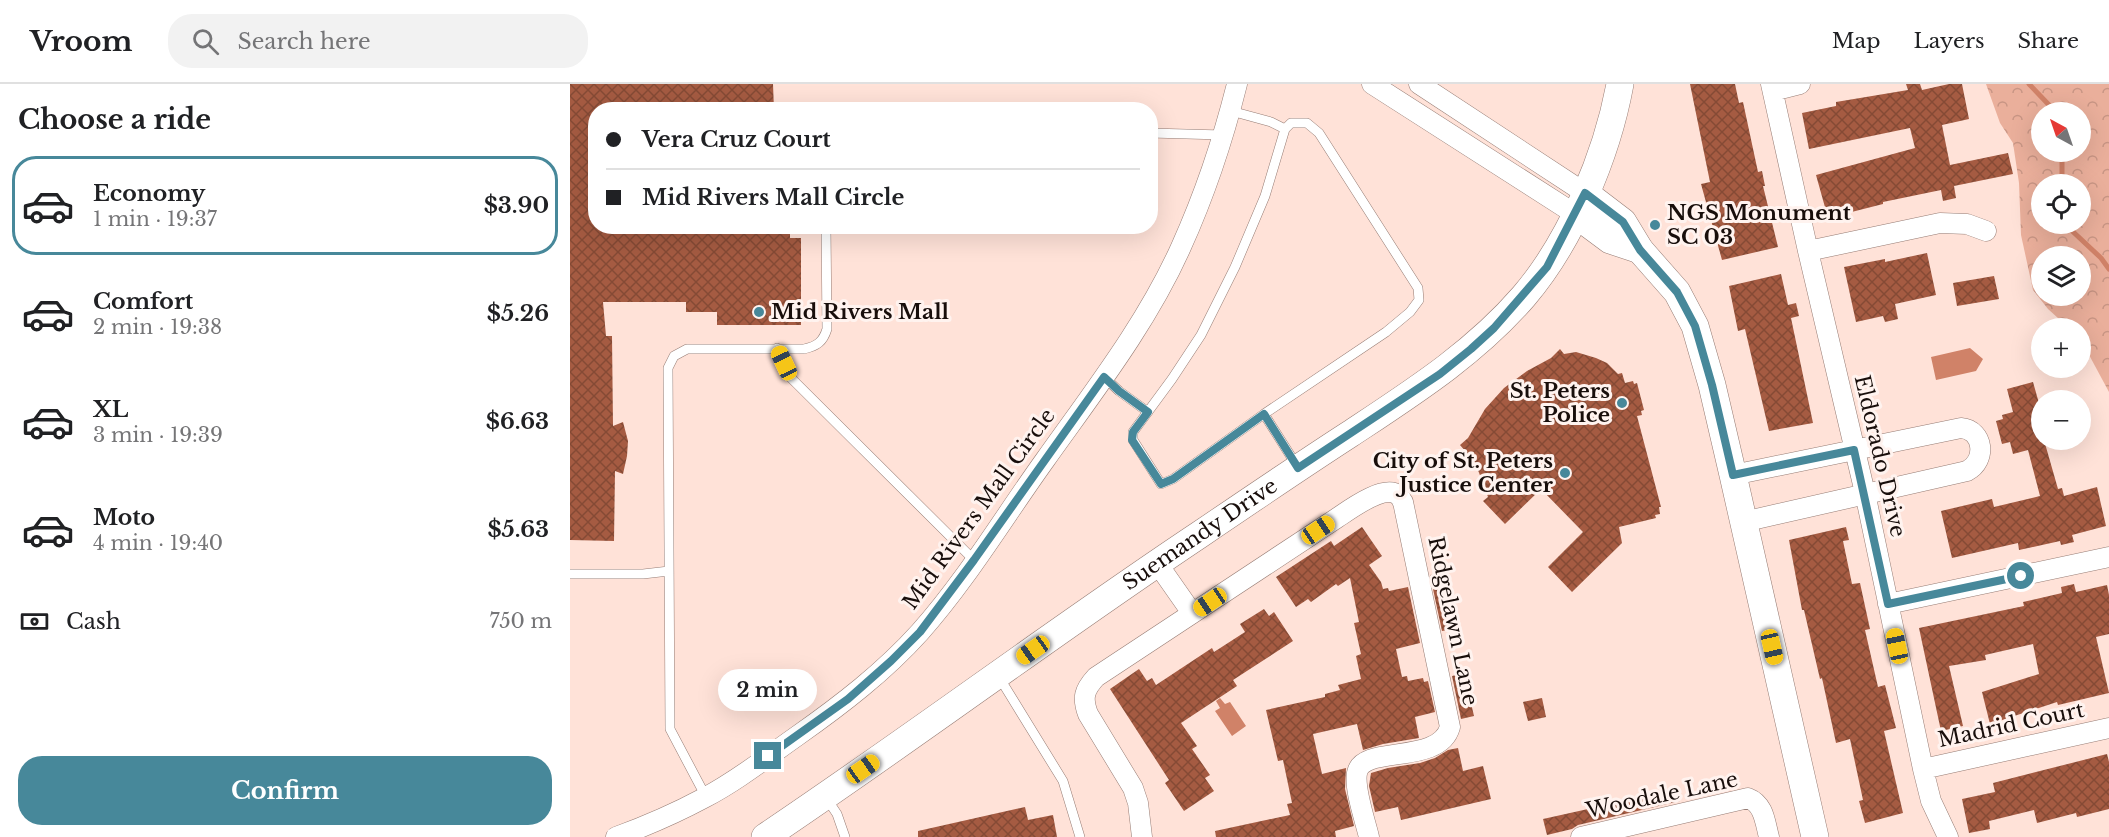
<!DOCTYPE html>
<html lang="en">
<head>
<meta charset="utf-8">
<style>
  :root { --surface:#fff; --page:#f2f2f2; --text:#202124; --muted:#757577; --line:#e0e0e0; --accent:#47889a }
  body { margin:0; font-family:"Libre Baskerville",serif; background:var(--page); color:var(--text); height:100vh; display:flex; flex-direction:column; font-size:22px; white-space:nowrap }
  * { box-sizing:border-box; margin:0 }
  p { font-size:20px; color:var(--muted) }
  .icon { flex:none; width:33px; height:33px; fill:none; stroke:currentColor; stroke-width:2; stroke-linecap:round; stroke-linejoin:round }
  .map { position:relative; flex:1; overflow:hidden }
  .details { display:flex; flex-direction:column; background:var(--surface); width:570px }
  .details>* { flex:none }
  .guide { position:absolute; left:18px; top:18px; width:570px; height:132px; border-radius:24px; box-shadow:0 6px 24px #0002; display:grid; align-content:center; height:132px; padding:0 18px; background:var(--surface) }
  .needle { width:39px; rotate:320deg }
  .tools { position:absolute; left:1461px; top:18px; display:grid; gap:12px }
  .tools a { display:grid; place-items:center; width:60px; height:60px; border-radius:50%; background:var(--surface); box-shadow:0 6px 24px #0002; font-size:30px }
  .end { position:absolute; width:27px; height:27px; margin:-14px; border:8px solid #47889a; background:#fff; box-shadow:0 0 0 3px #fff }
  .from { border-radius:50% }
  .bubble { position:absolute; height:42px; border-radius:21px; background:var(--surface); box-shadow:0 6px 24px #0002; font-size:20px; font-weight:700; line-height:42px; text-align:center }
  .car { position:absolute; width:18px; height:36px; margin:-18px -9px; border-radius:8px; box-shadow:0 0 4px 2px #0007; background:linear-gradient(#f5c518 24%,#345 0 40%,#f5c518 0 76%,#345 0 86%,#f5c518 0) }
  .guide b { display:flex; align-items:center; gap:21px; height:57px; font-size:22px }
  .guide b+b { border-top:2px solid var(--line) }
  .guide i { width:15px; height:15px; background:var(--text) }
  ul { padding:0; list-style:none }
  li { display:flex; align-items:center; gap:18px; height:99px; margin:0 12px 9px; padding:0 6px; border:3px solid transparent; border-radius:24px }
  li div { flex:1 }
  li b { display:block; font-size:22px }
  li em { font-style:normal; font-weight:700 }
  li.selected { border-color:var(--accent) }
  li>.icon { width:54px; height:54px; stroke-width:1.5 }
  h2 { padding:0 18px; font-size:27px; line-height:72px }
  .pay { display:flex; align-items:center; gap:15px; height:66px; padding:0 18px; font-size:22px }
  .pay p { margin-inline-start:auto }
  .cta { display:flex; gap:12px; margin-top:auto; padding:12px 18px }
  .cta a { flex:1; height:69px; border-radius:24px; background:var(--accent); color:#fff; font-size:24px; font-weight:700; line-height:69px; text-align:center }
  header { display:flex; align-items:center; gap:36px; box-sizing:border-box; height:84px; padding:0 30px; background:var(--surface); border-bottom:2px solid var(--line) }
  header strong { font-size:28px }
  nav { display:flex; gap:33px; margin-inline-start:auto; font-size:21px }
  .search { width:420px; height:54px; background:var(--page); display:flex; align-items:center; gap:15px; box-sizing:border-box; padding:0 21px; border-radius:24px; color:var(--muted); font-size:22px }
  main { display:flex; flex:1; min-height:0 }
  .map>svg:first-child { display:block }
  .forest { fill:url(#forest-crowns); fill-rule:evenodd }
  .water { fill:#d08268 }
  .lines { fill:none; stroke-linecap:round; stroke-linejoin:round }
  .stream { stroke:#d08268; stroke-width:5 }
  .building { fill:url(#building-cross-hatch) }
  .lane-casing { stroke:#967c74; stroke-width:10 }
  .street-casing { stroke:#967c74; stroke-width:21 }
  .secondary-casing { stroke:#967c74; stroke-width:28 }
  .lane { stroke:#fff; stroke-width:9 }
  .street { stroke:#fff; stroke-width:20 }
  .secondary { stroke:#fff; stroke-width:27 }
  .route { stroke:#47889a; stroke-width:8 }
  .poi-dot { fill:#47889a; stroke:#fff3ef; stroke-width:2 }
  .labels { text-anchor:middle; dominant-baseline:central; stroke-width:6; stroke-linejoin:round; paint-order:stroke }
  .poi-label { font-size:21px; font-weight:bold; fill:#180e0b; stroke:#fff3ef; text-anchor:start }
  .street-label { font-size:21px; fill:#180e0b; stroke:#fff3ef }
</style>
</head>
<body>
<header>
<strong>Vroom</strong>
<div class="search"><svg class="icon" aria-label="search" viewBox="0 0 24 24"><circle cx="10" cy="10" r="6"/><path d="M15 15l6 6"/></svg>Search here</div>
<nav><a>Map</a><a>Layers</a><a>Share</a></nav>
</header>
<main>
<section class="details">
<h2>Choose a ride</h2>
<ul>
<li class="selected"><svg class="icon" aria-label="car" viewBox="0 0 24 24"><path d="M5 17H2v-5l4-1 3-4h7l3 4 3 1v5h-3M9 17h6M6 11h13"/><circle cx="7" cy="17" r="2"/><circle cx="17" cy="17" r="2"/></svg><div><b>Economy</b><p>1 min · 19:37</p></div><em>$3.90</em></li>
<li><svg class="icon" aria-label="car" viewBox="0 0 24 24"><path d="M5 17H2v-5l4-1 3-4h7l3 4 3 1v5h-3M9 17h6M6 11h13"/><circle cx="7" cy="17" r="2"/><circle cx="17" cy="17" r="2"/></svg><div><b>Comfort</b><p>2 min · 19:38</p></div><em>$5.26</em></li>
<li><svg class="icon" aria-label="car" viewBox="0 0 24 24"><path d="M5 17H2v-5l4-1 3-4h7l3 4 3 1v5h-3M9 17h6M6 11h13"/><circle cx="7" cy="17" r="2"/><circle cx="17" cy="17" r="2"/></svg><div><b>XL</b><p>3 min · 19:39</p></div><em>$6.63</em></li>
<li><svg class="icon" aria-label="car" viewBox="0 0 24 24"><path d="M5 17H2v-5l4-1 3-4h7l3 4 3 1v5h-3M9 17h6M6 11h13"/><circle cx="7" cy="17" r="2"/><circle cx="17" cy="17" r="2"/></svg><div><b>Moto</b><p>4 min · 19:40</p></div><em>$5.63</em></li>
</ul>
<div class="pay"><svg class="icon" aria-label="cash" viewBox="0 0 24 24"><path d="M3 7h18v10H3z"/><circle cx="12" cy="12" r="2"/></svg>Cash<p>750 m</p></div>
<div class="cta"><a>Confirm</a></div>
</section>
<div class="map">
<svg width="1539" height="753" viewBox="0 0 1539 753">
  <defs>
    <pattern id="forest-crowns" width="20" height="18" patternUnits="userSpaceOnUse" patternTransform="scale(1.5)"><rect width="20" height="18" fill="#eaaf9b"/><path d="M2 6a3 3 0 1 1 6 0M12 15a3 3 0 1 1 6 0" fill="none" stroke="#c89584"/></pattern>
    <pattern id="building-cross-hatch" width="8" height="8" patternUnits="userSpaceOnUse" patternTransform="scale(1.5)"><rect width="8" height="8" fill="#a55b42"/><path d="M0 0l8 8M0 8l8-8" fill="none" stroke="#854a35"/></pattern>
  </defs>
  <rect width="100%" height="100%" fill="#ffe2d8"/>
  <path class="forest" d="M1416 0H1539V308L1511 256 1510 244H1499L1478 225 1463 206 1451 151 1449 99 1443 59 1430 39ZM1472 28H1510V68H1472ZM1472 100H1510V140H1472ZM1472 172H1510V212H1472Z"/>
  <path class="water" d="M1400 264 1413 275 1406 287 1366 296 1361 273Z
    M650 614 655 620 660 618 676 642 662 652 645 627 650 624 646 617Z"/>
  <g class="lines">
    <path class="stream" d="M1459 0 1480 22 1483 28
      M1492 100V68
      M1497 140 1499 144 1531 174 1539 185"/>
  </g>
  <path class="building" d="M0 0H203L204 26H26V142H220V154H231V241H147V228H116V218H33L36 252H42L43 342 53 338 58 357 57 372 53 390 45 387 44 457 0 456Z
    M1120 0H1165L1169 19 1173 18 1188 88 1192 87 1195 102H1193L1208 163 1152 176 1131 100 1140 98Z
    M1336 0H1350L1352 6 1379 0H1392L1399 35 1372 41 1380 81 1438 69 1443 90 1384 102 1386 114 1373 117 1371 106 1313 118V120L1258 134 1246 91 1345 64 1340 44 1239 65 1232 29 1266 22V18L1338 6Z
    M1357 169 1366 211 1325 220 1328 235 1315 238 1313 232 1286 238 1274 183 1315 175V178Z
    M1211 190 1218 221 1226 219 1229 232 1221 234 1243 339 1199 347 1175 245 1168 247 1159 202Z
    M1424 192 1429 215 1387 222 1383 199Z
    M990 265 994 270 1006 268 1026 274 1037 279 1048 290 1052 289 1055 299 1063 297 1064 300 1067 299 1074 326 1071 327 1072 331 1067 332 1091 423H1089L1090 430 1085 431 1086 434 1049 443 1052 459 1002 508 978 483 1013 448 971 405 935 440 913 417 918 413 905 378 890 361 898 354 915 325 934 304 957 287 981 274Z
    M1463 298 1472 330V356H1474L1488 405 1492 404 1494 412 1527 403 1536 442 1502 451 1504 458 1491 461 1490 457 1449 466 1448 459 1382 474 1371 427 1422 415 1424 423 1470 412 1458 366 1443 370 1440 358 1432 360 1426 337 1433 335 1432 331 1443 328 1437 305Z
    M792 443 812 472 799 481 811 498 813 505 818 504 819 507 838 503 850 559 826 565 832 593 837 592 838 597 853 594 854 598 858 597 865 628 845 633 849 654 813 660 793 666 787 640 743 650 752 690 776 684 775 705 784 742 765 747 766 753H646L645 747 720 731 717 720 722 719 713 676 708 677 696 626 755 613V610L770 606 768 601 791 595 786 572 791 570 784 539 789 538 780 494 768 502 766 500 741 518 738 515 726 523 706 493 761 457 764 462Z
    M1276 443 1279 456 1273 457 1282 500 1290 499 1300 545 1295 546 1308 603 1315 601 1326 644 1314 647 1333 729 1295 739 1289 717 1293 716 1280 655 1266 659 1252 594 1250 595 1234 526H1232L1219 456Z
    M872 488 885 545 872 547 860 491Z
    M1504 500 1506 508 1537 501 1539 511V550L1526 553 1539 609 1488 621 1487 618 1420 640 1412 608 1469 590 1463 560 1415 571 1416 576 1379 582 1393 642 1371 647 1349 544 1454 522 1453 518 1492 509 1491 503Z
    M694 525 699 532 704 528 723 557 663 596 667 602 611 639 627 662 622 665 640 691 635 694 644 707 614 727 595 699 599 696 540 605 569 585 577 597 582 594 586 601 642 564 644 568 675 548 670 540Z
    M894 589 904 632 891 635 882 592Z
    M972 614 976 633 958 637 953 618Z
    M888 664 893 687 913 682 921 715 831 736 828 723 805 728 799 702 801 689 818 684 850 679 865 674 878 666Z
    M1537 670 1539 678V725L1507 733 1506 729 1467 739 1464 726 1419 737 1420 745 1399 749 1392 715 1425 708 1423 699Z
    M1108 705 1110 717 1008 741 1002 745 977 751 973 735Z
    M455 723 458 736 483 731 487 753H348V747Z"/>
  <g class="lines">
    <defs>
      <path id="lane" d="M661 27 701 38 715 45 695 112 665 183 631 251 602 295 563 348V356L591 400 603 395 694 330 727 382
        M580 49 653 51
        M207 264 221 294 404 476
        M534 293 549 307 578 328
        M694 330 816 248 840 228 849 216 848 204 749 49 737 39H721L715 45
        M0 490H73L99 487
        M429 593 493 697 510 753
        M136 713 100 645 98 284 104 272 117 265H234C247 262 253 258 257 245L256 142
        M257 715 267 730 275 753"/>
      <path id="street" d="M802 0 1005 130
        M849 0 1015 109
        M1201 0 1238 167 1295 409 1353 685 1361 717 1378 753
        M1203 7 1230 0
        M1238 167 1370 139 1397 140 1416 147
        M1163 391 1391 344C1414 346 1417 377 1397 387L1173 438
        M587 479 622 529
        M1318 520 1539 473
        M1353 685 1539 644
        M46 753C76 742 106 729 134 714 167 697 197 673 227 652 271 621 314 588 350 548 397 495 434 433 475 376 524 307 577 239 611 163 635 110 653 56 667 0
        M572 753 568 719 563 704 518 630C512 614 514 606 526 593L767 434C779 426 814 400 828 411 830 412 831 416 833 418L880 643C869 682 792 660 787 689 784 705 795 736 799 753
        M1011 753 1178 714C1194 720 1195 738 1199 753"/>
      <g id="secondary">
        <path d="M1015 109 1053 138 1070 166 1107 208 1125 242 1142 301 1163 391 1245 753"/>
        <path d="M1005 130 1040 156 1070 166"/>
        <path id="s1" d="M195 753C341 655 482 549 629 451 679 417 729 383 780 350 842 309 905 269 954 212 1001 157 1037 71 1050 0"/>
      </g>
    </defs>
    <use href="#lane" class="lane-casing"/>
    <use href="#street" class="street-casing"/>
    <use href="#secondary" class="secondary-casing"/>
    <use href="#lane" class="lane"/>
    <use href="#street" class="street"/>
    <use href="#secondary" class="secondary"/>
  </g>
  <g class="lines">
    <path class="route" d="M198 672 278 615 321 577 350 548 404 476 534 293 549 307 578 328 563 348 562 356 591 400 603 395 694 330 728 384 870 290 901 265 924 244 977 183 1015 109 1053 138 1070 166 1107 208 1125 242 1142 301 1163 391 1284 366 1318 520 1451 492"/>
  </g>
  <g class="poi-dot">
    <circle cx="1085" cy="141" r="6"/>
    <circle cx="189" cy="228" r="6"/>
    <circle cx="1052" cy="319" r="6"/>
    <circle cx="995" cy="389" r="6"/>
  </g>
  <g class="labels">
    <g class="poi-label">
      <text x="1097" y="129">NGS Monument<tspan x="1097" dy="24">SC 03</tspan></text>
      <text x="201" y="228">Mid Rivers Mall</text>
      <text x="1040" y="307" text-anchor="end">St. Peters<tspan x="1040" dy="24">Police</tspan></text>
      <text x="983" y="377" text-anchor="end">City of St. Peters<tspan x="983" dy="24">Justice Center</tspan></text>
    </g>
    <g class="street-label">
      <text transform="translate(1310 372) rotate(77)">Eldorado Drive</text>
      <text transform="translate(409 425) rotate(-54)">Mid Rivers Mall Circle</text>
      <text stroke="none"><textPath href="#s1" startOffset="530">Suemandy Drive</textPath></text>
      <text transform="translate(883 537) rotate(78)">Ridgelawn Lane</text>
      <text transform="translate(1441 641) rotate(-12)">Madrid Court</text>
      <text transform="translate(1092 711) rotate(-12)">Woodale Lane</text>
    </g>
  </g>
</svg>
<div class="tools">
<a><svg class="needle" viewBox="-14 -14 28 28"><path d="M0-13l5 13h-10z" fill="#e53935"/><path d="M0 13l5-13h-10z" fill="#757577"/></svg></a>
<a><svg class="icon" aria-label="locate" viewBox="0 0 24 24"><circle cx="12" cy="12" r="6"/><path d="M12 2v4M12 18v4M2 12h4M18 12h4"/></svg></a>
<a><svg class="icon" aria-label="layers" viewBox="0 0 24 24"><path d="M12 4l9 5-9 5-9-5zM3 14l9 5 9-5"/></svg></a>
<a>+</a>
<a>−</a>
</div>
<i class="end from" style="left:1451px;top:492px"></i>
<i class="end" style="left:198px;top:672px"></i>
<div class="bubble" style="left:148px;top:585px;width:99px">2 min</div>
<i class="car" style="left:214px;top:279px;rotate:335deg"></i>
<i class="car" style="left:748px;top:446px;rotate:56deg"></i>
<i class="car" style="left:640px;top:518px;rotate:236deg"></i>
<i class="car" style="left:1327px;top:562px;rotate:348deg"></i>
<i class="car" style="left:1202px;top:563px;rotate:167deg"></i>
<i class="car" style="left:463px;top:566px;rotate:235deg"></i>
<i class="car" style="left:293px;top:685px;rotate:55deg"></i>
<div class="guide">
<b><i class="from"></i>Vera Cruz Court</b>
<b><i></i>Mid Rivers Mall Circle</b>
</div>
</div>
</main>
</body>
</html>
